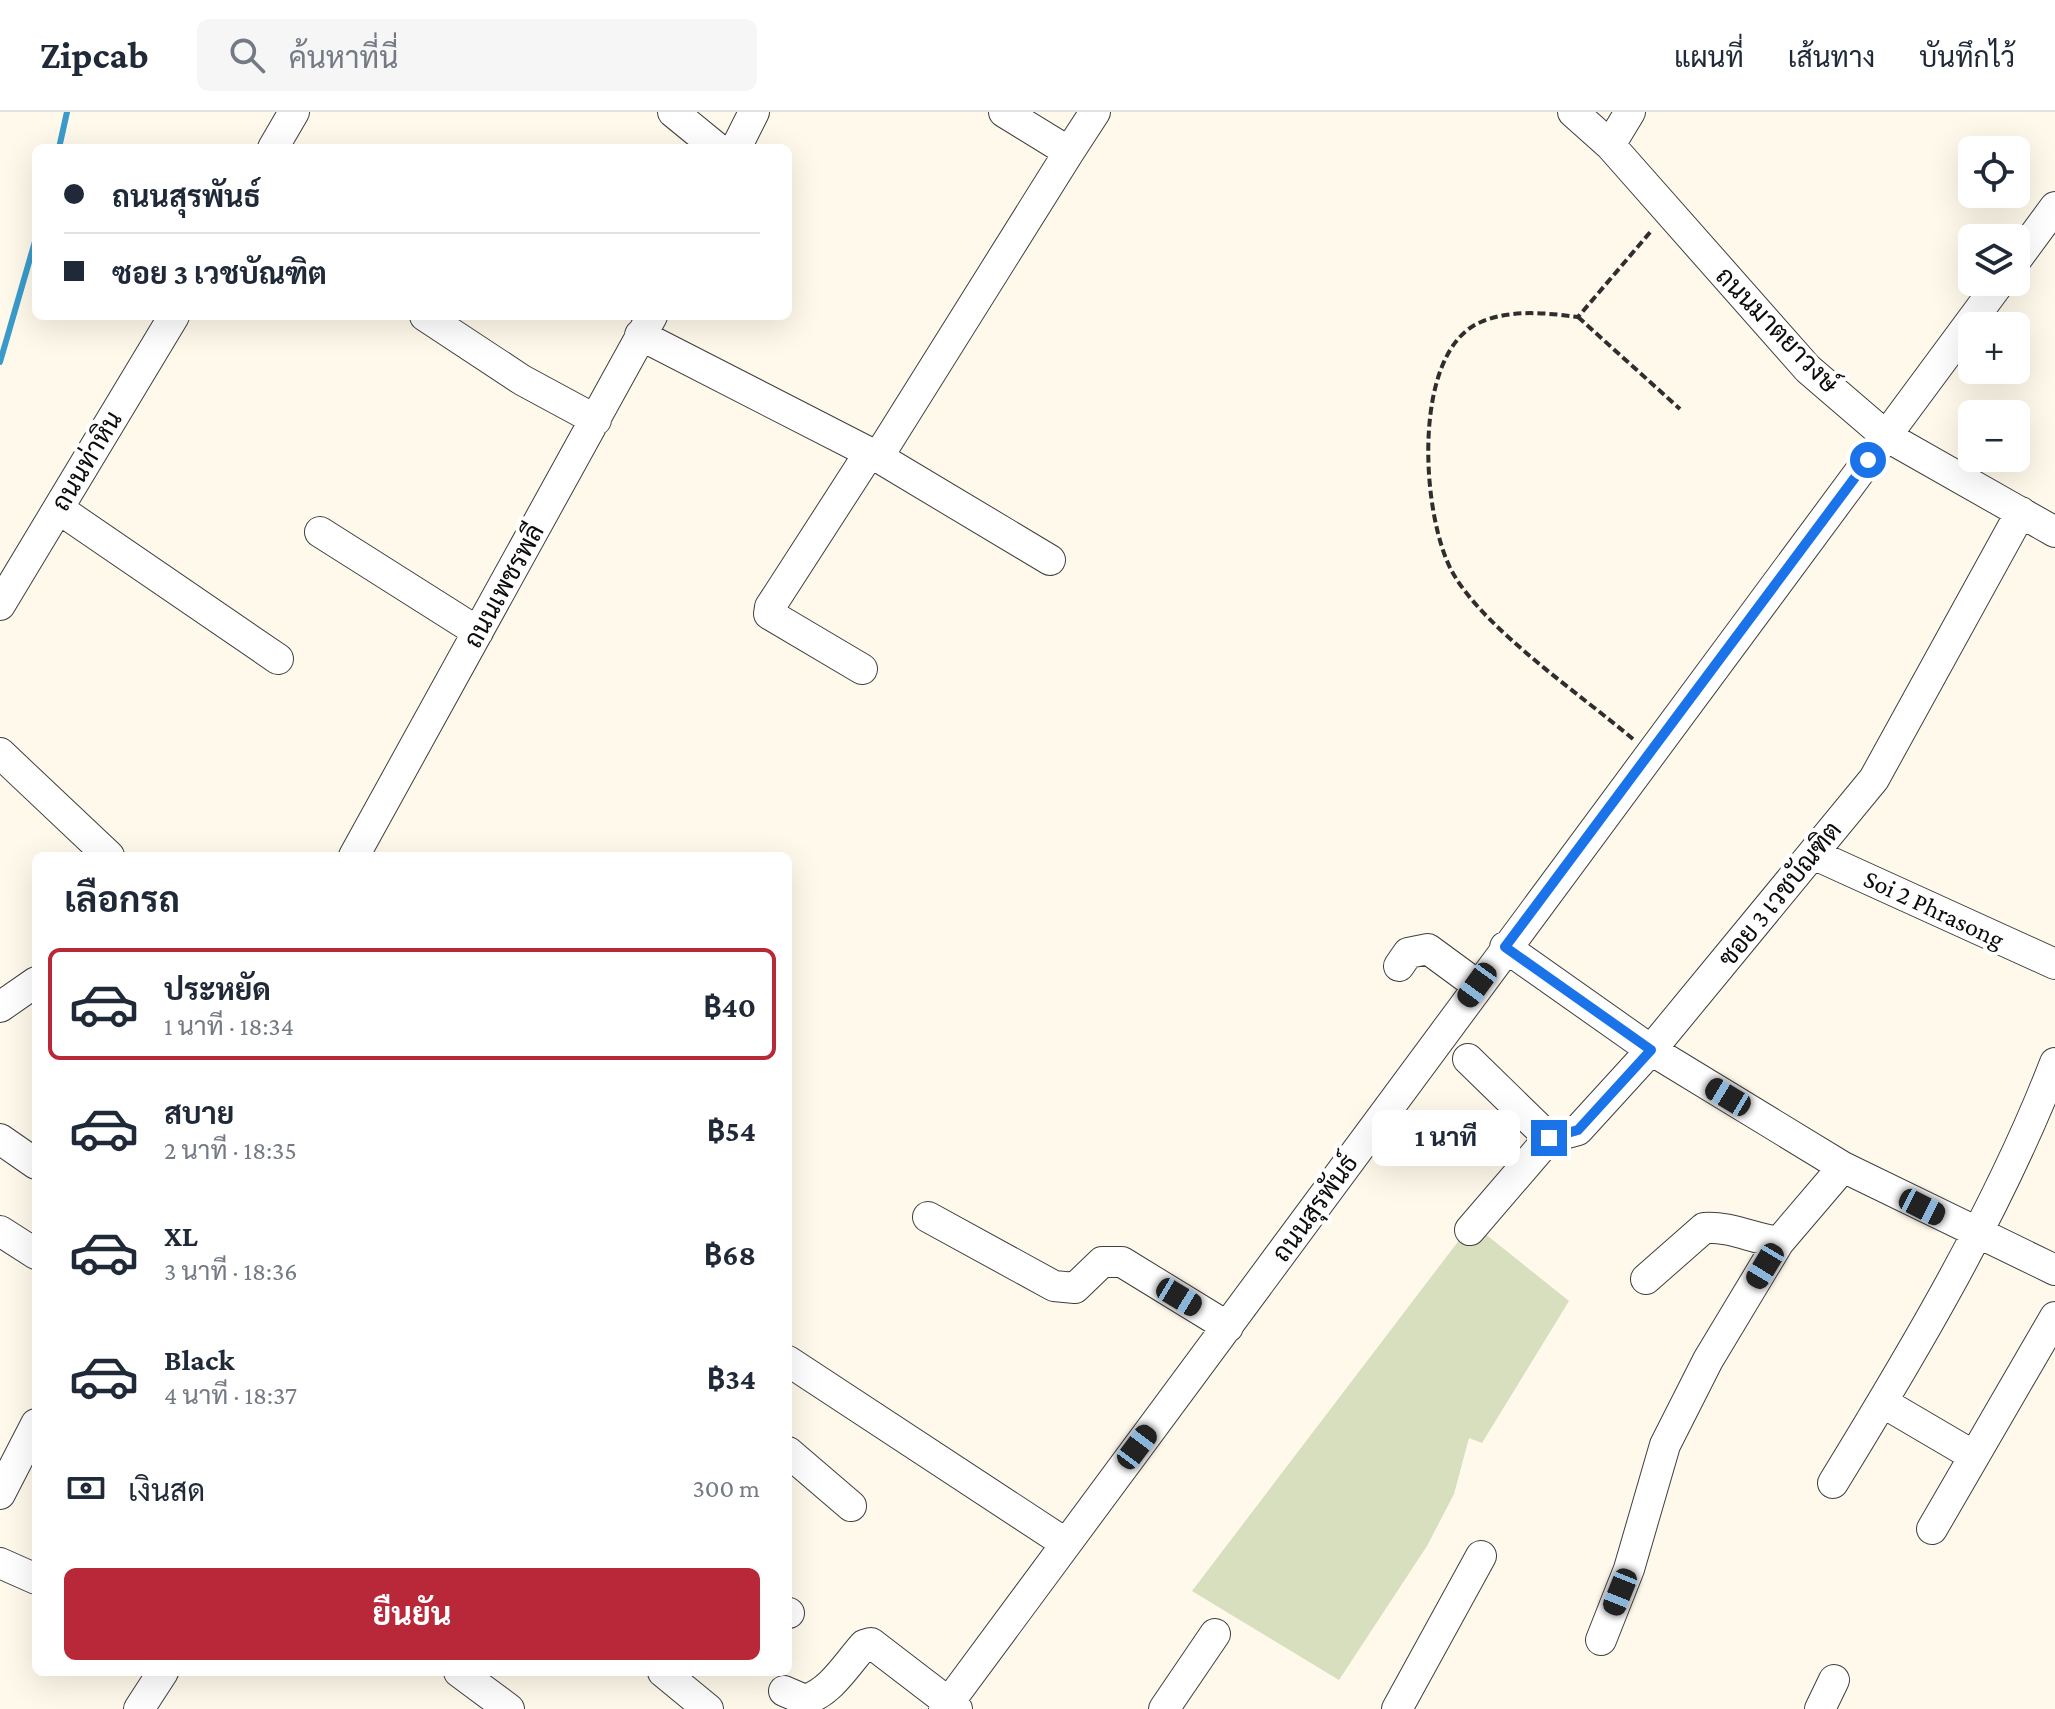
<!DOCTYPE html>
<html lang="th">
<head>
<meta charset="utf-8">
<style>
  :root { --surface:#fff; --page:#f6f6f7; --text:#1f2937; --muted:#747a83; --line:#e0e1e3; --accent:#b82839 }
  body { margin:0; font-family:"Crimson Pro",Sarabun,serif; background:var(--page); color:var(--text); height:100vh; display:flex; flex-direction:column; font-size:30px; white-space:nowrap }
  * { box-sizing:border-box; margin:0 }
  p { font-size:26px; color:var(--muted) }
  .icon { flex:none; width:44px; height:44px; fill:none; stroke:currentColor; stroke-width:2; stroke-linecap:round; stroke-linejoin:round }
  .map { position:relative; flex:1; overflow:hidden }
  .drawer { position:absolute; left:32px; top:740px; width:760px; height:824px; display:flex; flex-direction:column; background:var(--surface); border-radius:12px; box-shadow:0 8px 32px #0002 }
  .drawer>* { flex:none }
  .hud { position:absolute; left:32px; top:32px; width:760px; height:176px; border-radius:12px; box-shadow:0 8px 32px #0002; display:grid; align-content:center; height:176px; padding:0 32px; background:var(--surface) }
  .controls { position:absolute; left:1958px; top:24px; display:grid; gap:16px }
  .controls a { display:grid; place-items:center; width:72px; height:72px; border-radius:12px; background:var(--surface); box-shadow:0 8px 32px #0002; font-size:40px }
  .end { position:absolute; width:36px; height:36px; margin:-18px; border:10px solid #1a73e8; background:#fff; box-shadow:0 0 0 4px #fff }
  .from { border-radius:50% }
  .bubble { position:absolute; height:56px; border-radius:12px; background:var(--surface); box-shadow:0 8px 32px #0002; font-size:26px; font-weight:700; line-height:56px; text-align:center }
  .car { position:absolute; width:24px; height:48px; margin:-24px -12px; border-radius:10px; box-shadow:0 0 6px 2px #0007; background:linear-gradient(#222 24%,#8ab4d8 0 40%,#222 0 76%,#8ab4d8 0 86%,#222 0) }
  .hud b { display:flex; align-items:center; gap:28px; height:76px; font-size:30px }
  .hud b+b { border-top:2px solid var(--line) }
  .hud i { width:20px; height:20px; background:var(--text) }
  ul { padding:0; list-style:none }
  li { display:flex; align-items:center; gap:24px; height:112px; margin:0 16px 12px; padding:0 16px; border:4px solid transparent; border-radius:12px }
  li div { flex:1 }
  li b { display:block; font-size:30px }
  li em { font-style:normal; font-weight:700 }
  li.active { border-color:var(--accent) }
  li>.icon { width:72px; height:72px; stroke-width:1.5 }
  h2 { padding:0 32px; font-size:36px; line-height:96px }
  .pay { display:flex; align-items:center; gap:20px; height:88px; padding:0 32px; font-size:30px }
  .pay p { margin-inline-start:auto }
  .primary-button { display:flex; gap:16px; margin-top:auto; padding:16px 32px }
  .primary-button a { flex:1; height:92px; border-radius:12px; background:var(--accent); color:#fff; font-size:32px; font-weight:700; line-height:92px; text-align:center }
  header { display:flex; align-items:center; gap:48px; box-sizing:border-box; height:112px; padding:0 40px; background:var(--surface); border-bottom:2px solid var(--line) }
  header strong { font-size:38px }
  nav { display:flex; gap:44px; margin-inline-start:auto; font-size:28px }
  .search { width:560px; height:72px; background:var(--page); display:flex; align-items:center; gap:20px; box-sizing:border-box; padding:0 28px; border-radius:12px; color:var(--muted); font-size:30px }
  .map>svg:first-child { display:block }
  .cemetery { fill:#d7dfbe }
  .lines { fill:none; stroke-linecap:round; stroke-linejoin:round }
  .stream { stroke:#3a9bca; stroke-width:6 }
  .minor-casing { stroke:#3f3f3f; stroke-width:32 }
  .path { stroke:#2e2e2e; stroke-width:4; stroke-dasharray:8 4; stroke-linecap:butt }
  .minor { stroke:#fff; stroke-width:30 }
  .route { stroke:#1a73e8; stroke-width:10 }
  .labels { text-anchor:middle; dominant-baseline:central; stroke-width:8; stroke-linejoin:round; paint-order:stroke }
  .street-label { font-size:26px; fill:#0c0c0c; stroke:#fff }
</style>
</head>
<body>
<header>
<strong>Zipcab</strong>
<div class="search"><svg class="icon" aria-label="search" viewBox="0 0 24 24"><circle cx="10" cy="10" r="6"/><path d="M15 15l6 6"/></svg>ค้นหาที่นี่</div>
<nav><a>แผนที่</a><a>เส้นทาง</a><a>บันทึกไว้</a></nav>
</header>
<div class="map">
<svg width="2055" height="1597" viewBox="0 0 2055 1597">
  <rect width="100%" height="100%" fill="#fff9eb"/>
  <path class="cemetery" d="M1484 1121 1569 1189 1482 1331 1469 1326 1454 1382 1427 1434 1339 1568 1192 1479 1460 1127Z"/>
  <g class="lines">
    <path class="stream" d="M59 36 67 0
      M0 250 36 126"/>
    <defs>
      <path id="minor" d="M673 0 717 36
        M1004 0 1069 40 1095 0
        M1573 0 1610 33 1808 257 1886 324 2055 420
        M1610 33 1630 0
        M273 36 294 0
        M736 36 754 0
        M2016 148 2055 95
        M425 204 522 268 596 308
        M640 223 878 345 1050 448
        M878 345 1069 40
        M59 397 278 547
        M320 420 478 520
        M0 493 174 204
        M862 557 769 502 770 495 870 340
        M0 641 109 744
        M1813 742 2055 852
        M354 744 652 204
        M1505 835 1651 938 1843 1055 2055 1158
        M1399 854 1408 841 1428 837 1477 873
        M0 895 36 870
        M1468 947 1549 1026 1578 1018 1651 938 1874 667 2021 400
        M0 1027 36 1052
        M928 1105 1054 1174 1075 1176 1102 1150H1122L1228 1215
        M1470 1118 1549 1026
        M0 1119 36 1142
        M1646 1167 1704 1116C1730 1114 1754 1127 1779 1130L1843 1055
        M788 1249 1065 1431
        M1882 1290 1974 1344
        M788 1340 851 1394
        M1833 1371C1914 1239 1999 1096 2055 951
        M0 1382 36 1312
        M1932 1417 2055 1205
        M0 1451 36 1467
        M788 1501H789
        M1601 1528 1629 1457 1665 1333 1708 1248 1779 1130
        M459 1560 509 1597
        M663 1560 708 1597
        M784 1579 805 1588C831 1580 847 1552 864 1533L871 1531 957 1597
        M139 1597 163 1560
        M944 1597 2000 170
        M1164 1597 1215 1522
        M1397 1597 1481 1444
        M1820 1597 1834 1568"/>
    </defs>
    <use href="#minor" class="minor-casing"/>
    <path class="path" d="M1578 205 1680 297
      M1633 627C1581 583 1487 519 1454 463 1421 408 1410 239 1481 210 1511 197 1547 201 1578 205L1652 118"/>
    <use href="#minor" class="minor"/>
  </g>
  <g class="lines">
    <path class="route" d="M1549 1026 1578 1018 1651 938 1505 835 1868 348"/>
  </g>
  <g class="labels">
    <g class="street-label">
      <text transform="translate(1777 218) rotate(46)">ถนนมาตยาวงษ์</text>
      <text transform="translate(87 349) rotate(-59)">ถนนท่าหิน</text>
      <text transform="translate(504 474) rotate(-61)">ถนนเพชรพลี</text>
      <text transform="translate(1780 782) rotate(-51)">ซอย 3 เวชบัณฑิต</text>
      <text transform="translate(1934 797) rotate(25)">Soi 2 Phrasong</text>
      <text transform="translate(1315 1096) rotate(-54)">ถนนสุรพันธ์</text>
    </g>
  </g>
</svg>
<div class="controls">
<a><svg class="icon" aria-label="locate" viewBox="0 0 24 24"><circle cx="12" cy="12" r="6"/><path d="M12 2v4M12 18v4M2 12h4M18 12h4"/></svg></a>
<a><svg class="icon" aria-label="layers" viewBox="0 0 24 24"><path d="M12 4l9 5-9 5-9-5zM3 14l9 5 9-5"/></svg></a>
<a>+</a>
<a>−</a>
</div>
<i class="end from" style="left:1868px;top:348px"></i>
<i class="end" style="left:1549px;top:1026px"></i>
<div class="bubble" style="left:1372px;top:998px;width:148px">1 นาที</div>
<i class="car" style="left:1477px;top:873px;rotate:216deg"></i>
<i class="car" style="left:1728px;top:985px;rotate:301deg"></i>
<i class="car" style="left:1922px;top:1095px;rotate:117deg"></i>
<i class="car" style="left:1765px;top:1154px;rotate:211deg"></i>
<i class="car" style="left:1179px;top:1185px;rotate:121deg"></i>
<i class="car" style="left:1137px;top:1335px;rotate:37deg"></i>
<i class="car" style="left:1620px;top:1480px;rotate:202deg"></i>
<div class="hud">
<b><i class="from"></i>ถนนสุรพันธ์</b>
<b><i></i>ซอย 3 เวชบัณฑิต</b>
</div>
<section class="drawer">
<h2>เลือกรถ</h2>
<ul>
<li class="active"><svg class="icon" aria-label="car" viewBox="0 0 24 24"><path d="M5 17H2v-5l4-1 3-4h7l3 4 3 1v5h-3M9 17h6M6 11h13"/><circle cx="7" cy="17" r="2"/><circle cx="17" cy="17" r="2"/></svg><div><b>ประหยัด</b><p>1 นาที · 18:34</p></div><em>฿40</em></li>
<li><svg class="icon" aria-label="car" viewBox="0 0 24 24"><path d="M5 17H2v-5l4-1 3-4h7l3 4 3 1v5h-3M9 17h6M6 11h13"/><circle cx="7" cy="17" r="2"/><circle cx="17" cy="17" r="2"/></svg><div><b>สบาย</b><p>2 นาที · 18:35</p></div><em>฿54</em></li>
<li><svg class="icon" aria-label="car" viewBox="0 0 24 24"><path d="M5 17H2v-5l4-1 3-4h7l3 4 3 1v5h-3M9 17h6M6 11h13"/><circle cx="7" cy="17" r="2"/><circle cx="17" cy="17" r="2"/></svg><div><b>XL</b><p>3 นาที · 18:36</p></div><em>฿68</em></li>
<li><svg class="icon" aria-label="car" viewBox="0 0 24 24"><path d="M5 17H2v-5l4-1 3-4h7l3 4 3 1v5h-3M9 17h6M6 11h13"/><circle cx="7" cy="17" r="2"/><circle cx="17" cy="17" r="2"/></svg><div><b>Black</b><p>4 นาที · 18:37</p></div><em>฿34</em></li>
</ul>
<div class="pay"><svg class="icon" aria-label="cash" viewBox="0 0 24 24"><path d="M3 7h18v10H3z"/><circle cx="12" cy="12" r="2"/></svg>เงินสด<p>300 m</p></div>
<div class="primary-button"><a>ยืนยัน</a></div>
</section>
</div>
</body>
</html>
